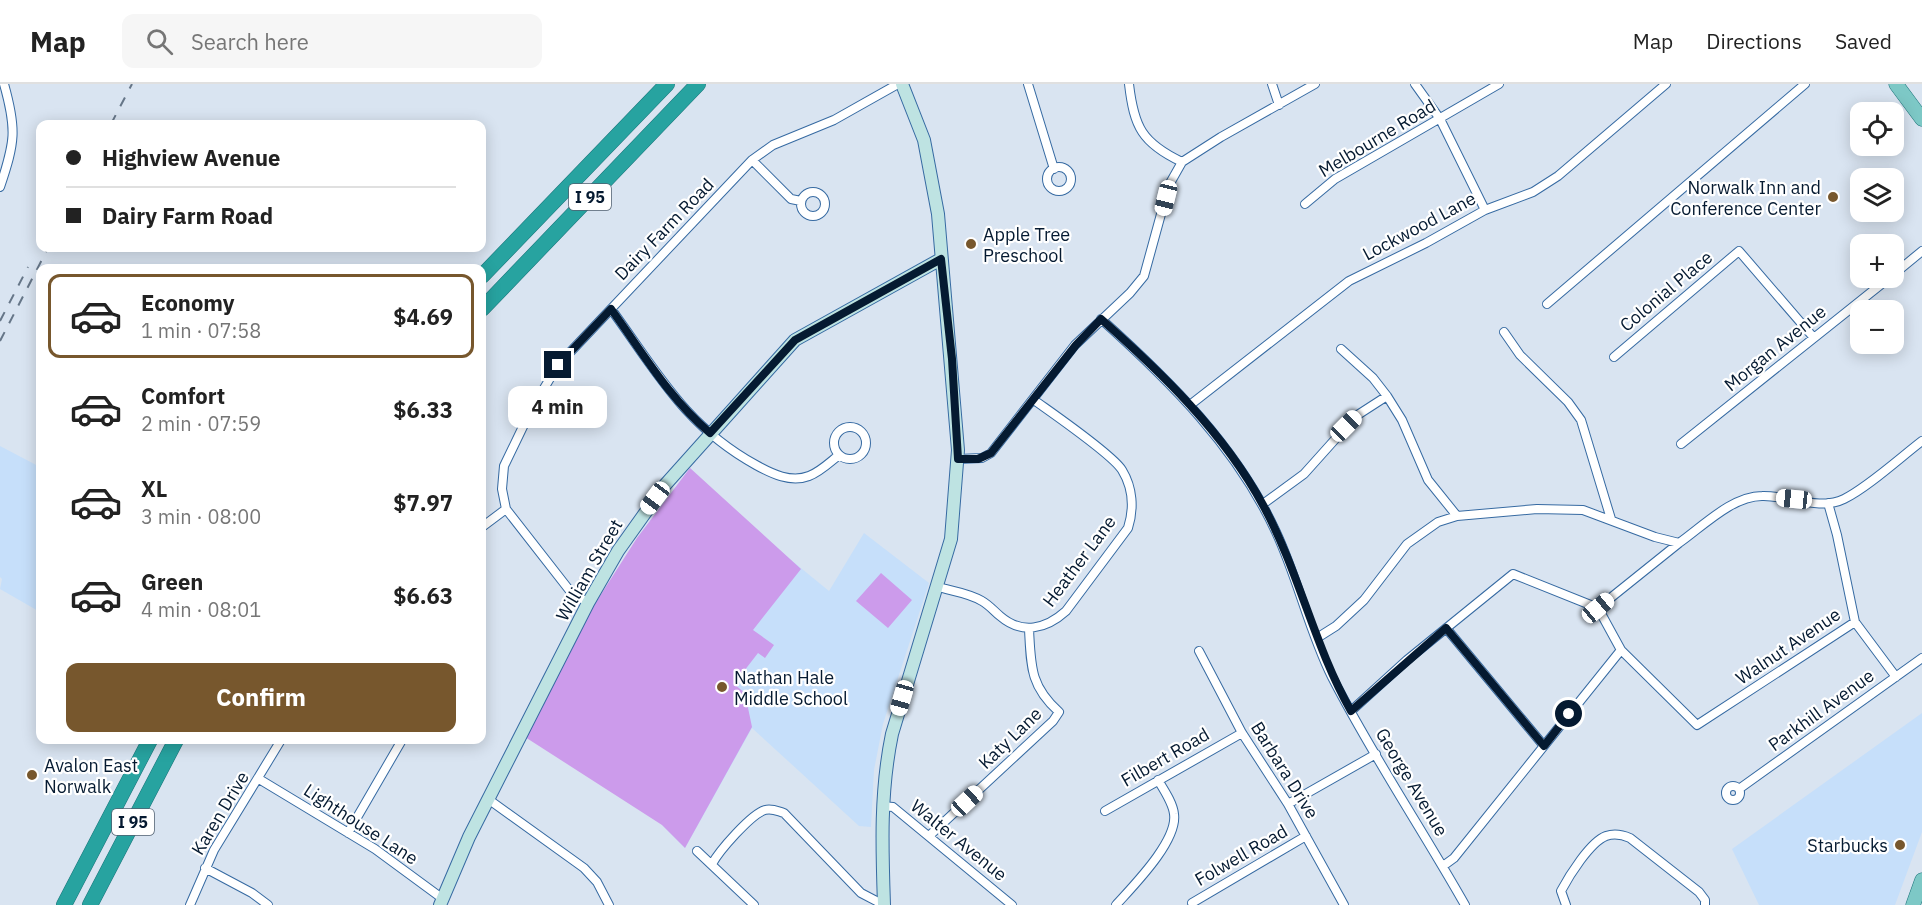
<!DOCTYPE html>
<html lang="en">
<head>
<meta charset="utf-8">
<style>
  :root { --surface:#fff; --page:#f6f6f6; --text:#222; --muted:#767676; --line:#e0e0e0; --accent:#77572d }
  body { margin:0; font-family:"IBM Plex Sans",sans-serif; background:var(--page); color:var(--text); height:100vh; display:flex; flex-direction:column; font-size:22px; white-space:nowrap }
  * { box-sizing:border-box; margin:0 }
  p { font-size:20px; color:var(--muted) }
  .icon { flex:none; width:33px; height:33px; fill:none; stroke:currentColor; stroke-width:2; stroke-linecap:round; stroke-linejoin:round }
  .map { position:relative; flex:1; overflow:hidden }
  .drawer { position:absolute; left:36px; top:180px; width:450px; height:480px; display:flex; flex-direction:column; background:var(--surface); border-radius:12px; box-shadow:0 3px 15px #0003 }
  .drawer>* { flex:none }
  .hud { position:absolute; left:36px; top:36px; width:450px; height:132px; border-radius:12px; box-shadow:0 3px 15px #0003; display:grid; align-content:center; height:132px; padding:0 30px; background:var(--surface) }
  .tools { position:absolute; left:1850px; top:18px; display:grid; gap:12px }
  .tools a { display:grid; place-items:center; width:54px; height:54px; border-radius:12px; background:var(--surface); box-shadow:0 3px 15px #0003; font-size:30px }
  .end { position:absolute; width:27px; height:27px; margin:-14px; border:8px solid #051a31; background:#fff; box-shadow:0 0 0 3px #fff }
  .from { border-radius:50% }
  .bubble { position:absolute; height:42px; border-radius:12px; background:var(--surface); box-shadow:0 3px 15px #0003; font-size:20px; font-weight:700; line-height:42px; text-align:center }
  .car { position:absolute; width:18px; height:36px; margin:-18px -9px; border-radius:8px; box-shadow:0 0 4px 2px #0007; background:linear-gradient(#fff 24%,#345 0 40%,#fff 0 76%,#345 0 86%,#fff 0) }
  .hud b { display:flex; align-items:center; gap:21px; height:57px; font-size:22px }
  .hud b+b { border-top:2px solid var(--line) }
  .hud i { width:15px; height:15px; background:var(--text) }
  ul { padding:10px 0 0; list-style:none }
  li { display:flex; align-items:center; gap:18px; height:84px; margin:0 12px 9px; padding:0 18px; border:3px solid transparent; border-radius:12px }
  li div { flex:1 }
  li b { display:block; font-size:22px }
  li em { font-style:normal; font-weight:700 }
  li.selected { border-color:var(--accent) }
  li>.icon { width:54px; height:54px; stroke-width:1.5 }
  .button { display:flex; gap:12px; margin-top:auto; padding:12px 30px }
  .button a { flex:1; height:69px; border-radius:12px; background:var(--accent); color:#fff; font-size:24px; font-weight:700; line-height:69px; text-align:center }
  header { display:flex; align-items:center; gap:36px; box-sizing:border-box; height:84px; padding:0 30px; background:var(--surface); border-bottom:2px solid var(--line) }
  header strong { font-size:28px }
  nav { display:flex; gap:33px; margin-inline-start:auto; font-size:21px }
  .search { width:420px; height:54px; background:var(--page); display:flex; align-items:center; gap:15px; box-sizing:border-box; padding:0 21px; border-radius:12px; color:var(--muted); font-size:22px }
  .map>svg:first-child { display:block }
  .built { fill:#c6dffa }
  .green { fill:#cc9beb }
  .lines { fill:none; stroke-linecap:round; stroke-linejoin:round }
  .street-casing { stroke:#366aa2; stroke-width:10 }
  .secondary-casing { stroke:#366aa2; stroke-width:14 }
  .primary-casing { stroke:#1b7379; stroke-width:15 }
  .highway-casing { stroke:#1b7379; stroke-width:16 }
  .street { stroke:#fff; stroke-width:8 }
  .secondary { stroke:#bee3e2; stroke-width:12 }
  .primary { stroke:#7dc8c6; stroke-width:14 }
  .highway { stroke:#27a3a0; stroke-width:15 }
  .rail { stroke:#667688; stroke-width:2; stroke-dasharray:10 10; stroke-linecap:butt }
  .route { stroke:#051a31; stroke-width:8 }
  .poi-dot { fill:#77572d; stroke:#fff; stroke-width:2 }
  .labels { text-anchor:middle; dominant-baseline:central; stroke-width:4.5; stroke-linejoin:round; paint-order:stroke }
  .shield { fill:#fff; stroke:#505f6f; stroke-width:1.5 }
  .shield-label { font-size:16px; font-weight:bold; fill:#051a31 }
  .street-label { font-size:18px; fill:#051a31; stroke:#fff }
  .poi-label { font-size:18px; fill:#051a31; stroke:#fff; text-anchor:start }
</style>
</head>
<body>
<header>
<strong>Map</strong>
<div class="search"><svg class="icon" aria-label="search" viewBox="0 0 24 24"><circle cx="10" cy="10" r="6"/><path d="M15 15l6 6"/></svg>Search here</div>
<nav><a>Map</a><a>Directions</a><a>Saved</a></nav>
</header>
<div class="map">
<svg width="1922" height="821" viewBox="0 0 1922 821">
  <rect width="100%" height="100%" fill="#d9e4f1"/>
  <path class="built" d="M0 362 40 383V528L0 505 2 495 0 493Z
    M690 384 769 458 829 507 864 449 929 499 883 640 874 686 871 743 859 742 752 644 685 764 662 741 637 454Z
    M1922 629V748L1895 821H1759L1732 765Z"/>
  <path class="green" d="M690 384 801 485 753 546 774 561 765 574 758 569 734 600 751 614 747 619 752 643 685 764 662 741 525 653 591 526 637 454Z
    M881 489 912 516 888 544 856 517Z"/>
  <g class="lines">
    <defs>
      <path id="street" d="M1028 0 1054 85
        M1129 0C1134 43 1142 59 1182 78
        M1272 0 1279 21
        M1415 0 1440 35 1485 126
        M752 76 791 115 801 117
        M1047 95a12 12 0 1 1 24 0a12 12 0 1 1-24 0Z
        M0 103C15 58 17 46 4 0
        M801 120a12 12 0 1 1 24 0a12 12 0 1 1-24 0Z
        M1305 120 1335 95 1499 0
        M1893 191 1922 167
        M1547 220 1805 0
        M611 225C657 288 685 342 756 381 772 390 791 399 809 392 820 388 830 378 839 371
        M1101 235C1170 297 1237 363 1276 448 1298 495 1309 547 1332 593 1372 671 1422 745 1465 821
        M1504 248 1520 271 1568 318 1581 336 1611 435
        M1341 265 1373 294 1387 312 1402 336 1428 396 1457 432
        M1614 273 1739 167 1814 254
        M1190 321 1349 197 1426 159 1485 126 1533 108 1558 92 1666 0
        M834 359a16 16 0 1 1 32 0a16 16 0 1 1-32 0Z
        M1681 360 1889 194
        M958 375 982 374 991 369 1075 261 1130 209 1144 192 1169 101 1182 78 1221 53 1315 0
        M1828 419 1837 451 1855 538 1896 593
        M1263 420 1304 390 1356 332 1387 312
        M482 443 506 425
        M938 503C952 507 969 509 982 517 989 521 994 527 1000 532 1022 551 1046 545 1066 527L1128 444C1134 425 1133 404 1122 386 1112 370 1052 329 1034 316
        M588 519 570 507 506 425 502 405 504 382 531 326 558 281 752 76 773 61 834 36 898 0
        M1598 524 1679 459
        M1446 544 1544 662
        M1317 554 1336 542 1364 516 1407 460 1438 438 1457 432 1537 425 1583 426 1655 453 1679 459C1702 443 1732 412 1762 412 1787 411 1820 427 1844 415 1867 404 1901 373 1922 357
        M1199 567 1242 649 1288 720 1344 821
        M1351 627 1407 576 1513 490 1598 524 1621 566 1697 641 1855 538
        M259 695 375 765 443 815
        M1726 709a7 7 0 1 1 14 0a7 7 0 1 1-14 0Z
        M1739 705 1922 574
        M488 715 584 784 597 798 609 821
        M1288 720 1376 670
        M882 722 893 723 1012 821
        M1105 727 1242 649
        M348 749 402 656
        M929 752 1053 637 1059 628C1030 602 1031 582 1029 545
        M697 767 754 821
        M712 780C719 767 751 730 765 726 772 724 777 727 784 729L861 809 884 821
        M1443 782 1454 774 1621 566
        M205 784 252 809 268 821
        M1192 819 1306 752
        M190 821 214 766 281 656
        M1116 821C1133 802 1178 757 1174 730 1173 719 1164 706 1158 696
        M1566 821 1561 807C1569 792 1590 758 1606 752 1615 749 1623 751 1630 754L1699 808 1705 816V821"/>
      <path id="secondary" d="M440 821 469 753 588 519 618 467 665 401 795 256 941 175
        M884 821C882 763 880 708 892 650L951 455 958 366 938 130 924 56 902 0"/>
      <path id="primary" d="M1896 0 1922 35
        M1913 821 1922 796"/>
      <path id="highway" d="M482 192 667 0
        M482 225 698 0
        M64 821 150 656
        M90 821 176 656"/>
    </defs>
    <use href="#street" class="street-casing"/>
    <use href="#secondary" class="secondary-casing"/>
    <use href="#primary" class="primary-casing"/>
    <use href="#highway" class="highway-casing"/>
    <use href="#street" class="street"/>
    <use href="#secondary" class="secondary"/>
    <use href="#primary" class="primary"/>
    <use href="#highway" class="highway"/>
    <path class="rail" d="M111 40 132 0
      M0 237 28 183
      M0 257 48 164"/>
  </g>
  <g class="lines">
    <path class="route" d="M558 281 611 225C643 269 668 313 710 349L795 256 941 175 952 275 958 375H978L991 369 1076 261 1101 235C1162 289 1224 349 1263 421 1299 487 1314 562 1351 627L1446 544 1544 662 1569 630"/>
  </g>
  <g class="poi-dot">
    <circle cx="1833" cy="113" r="6"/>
    <circle cx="971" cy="160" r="6"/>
    <circle cx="722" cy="603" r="6"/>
    <circle cx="32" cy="691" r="6"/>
    <circle cx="1900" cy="761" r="6"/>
  </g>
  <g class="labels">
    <g class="shield">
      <rect x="569" y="100" width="42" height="26" rx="4.5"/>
      <rect x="112" y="725" width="42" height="26" rx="4.5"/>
    </g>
    <g class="shield-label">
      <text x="590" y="113">I 95</text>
      <text x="133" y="738">I 95</text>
    </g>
    <g class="street-label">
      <text transform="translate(1377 54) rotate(-31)">Melbourne Road</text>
      <text transform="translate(1419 142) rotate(-28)">Lockwood Lane</text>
      <text transform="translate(664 145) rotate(-46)">Dairy Farm Road</text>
      <text transform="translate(1666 207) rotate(-40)">Colonial Place</text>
      <text transform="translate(1775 264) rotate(-39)">Morgan Avenue</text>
      <text transform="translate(1079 477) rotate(-53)">Heather Lane</text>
      <text transform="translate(589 486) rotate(-60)">William Street</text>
      <text transform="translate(1788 562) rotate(-34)">Walnut Avenue</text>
      <text transform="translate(1821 626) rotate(-36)">Parkhill Avenue</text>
      <text transform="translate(1010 654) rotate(-44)">Katy Lane</text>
      <text transform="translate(1165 673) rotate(-30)">Filbert Road</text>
      <text transform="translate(1285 686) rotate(58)">Barbara Drive</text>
      <text transform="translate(1412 698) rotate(59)">George Avenue</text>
      <text transform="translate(220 729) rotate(-59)">Karen Drive</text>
      <text transform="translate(361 740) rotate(33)">Lighthouse Lane</text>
      <text transform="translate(959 756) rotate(39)">Walter Avenue</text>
      <text transform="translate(1241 771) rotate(-30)">Folwell Road</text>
    </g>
    <g class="poi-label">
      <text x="1821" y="103" text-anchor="end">Norwalk Inn and<tspan x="1821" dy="21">Conference Center</tspan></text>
      <text x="983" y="150">Apple Tree<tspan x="983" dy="21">Preschool</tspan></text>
      <text x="734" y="593">Nathan Hale<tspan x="734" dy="21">Middle School</tspan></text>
      <text x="44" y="681">Avalon East<tspan x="44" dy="21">Norwalk</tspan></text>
      <text x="1888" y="761" text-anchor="end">Starbucks</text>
    </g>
  </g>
</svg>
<div class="tools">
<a><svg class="icon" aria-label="locate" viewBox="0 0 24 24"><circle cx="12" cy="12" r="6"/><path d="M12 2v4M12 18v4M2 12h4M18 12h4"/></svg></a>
<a><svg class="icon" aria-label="layers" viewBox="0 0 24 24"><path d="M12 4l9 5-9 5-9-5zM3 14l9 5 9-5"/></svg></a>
<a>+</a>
<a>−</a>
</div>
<i class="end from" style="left:1569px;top:630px"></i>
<i class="end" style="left:558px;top:281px"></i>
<div class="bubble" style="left:508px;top:302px;width:99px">4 min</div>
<i class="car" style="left:1166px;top:114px;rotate:194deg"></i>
<i class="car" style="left:1346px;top:342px;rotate:45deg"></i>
<i class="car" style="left:655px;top:414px;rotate:217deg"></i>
<i class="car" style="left:1794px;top:415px;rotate:276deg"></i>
<i class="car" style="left:1598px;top:524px;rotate:50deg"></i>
<i class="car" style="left:902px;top:614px;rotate:196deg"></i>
<i class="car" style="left:967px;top:717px;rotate:47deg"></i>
<div class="hud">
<b><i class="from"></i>Highview Avenue</b>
<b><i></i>Dairy Farm Road</b>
</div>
<section class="drawer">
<ul>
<li class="selected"><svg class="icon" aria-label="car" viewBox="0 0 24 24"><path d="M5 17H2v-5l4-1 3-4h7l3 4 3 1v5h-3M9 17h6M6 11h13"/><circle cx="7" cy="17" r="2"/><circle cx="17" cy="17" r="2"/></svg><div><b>Economy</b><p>1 min · 07:58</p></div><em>$4.69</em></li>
<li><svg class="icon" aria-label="car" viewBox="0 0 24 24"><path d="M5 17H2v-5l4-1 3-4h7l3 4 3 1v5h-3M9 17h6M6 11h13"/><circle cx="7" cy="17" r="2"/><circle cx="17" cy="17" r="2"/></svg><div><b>Comfort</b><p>2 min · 07:59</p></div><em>$6.33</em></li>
<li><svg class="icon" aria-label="car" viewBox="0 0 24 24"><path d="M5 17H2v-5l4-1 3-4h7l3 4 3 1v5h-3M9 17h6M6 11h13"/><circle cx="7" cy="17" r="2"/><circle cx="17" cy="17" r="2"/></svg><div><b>XL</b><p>3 min · 08:00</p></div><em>$7.97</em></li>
<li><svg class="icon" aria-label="car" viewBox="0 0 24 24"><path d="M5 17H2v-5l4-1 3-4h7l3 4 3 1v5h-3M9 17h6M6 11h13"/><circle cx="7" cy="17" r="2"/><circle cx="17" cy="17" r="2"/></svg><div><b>Green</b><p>4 min · 08:01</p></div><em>$6.63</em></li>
</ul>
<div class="button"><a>Confirm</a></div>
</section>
</div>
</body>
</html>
